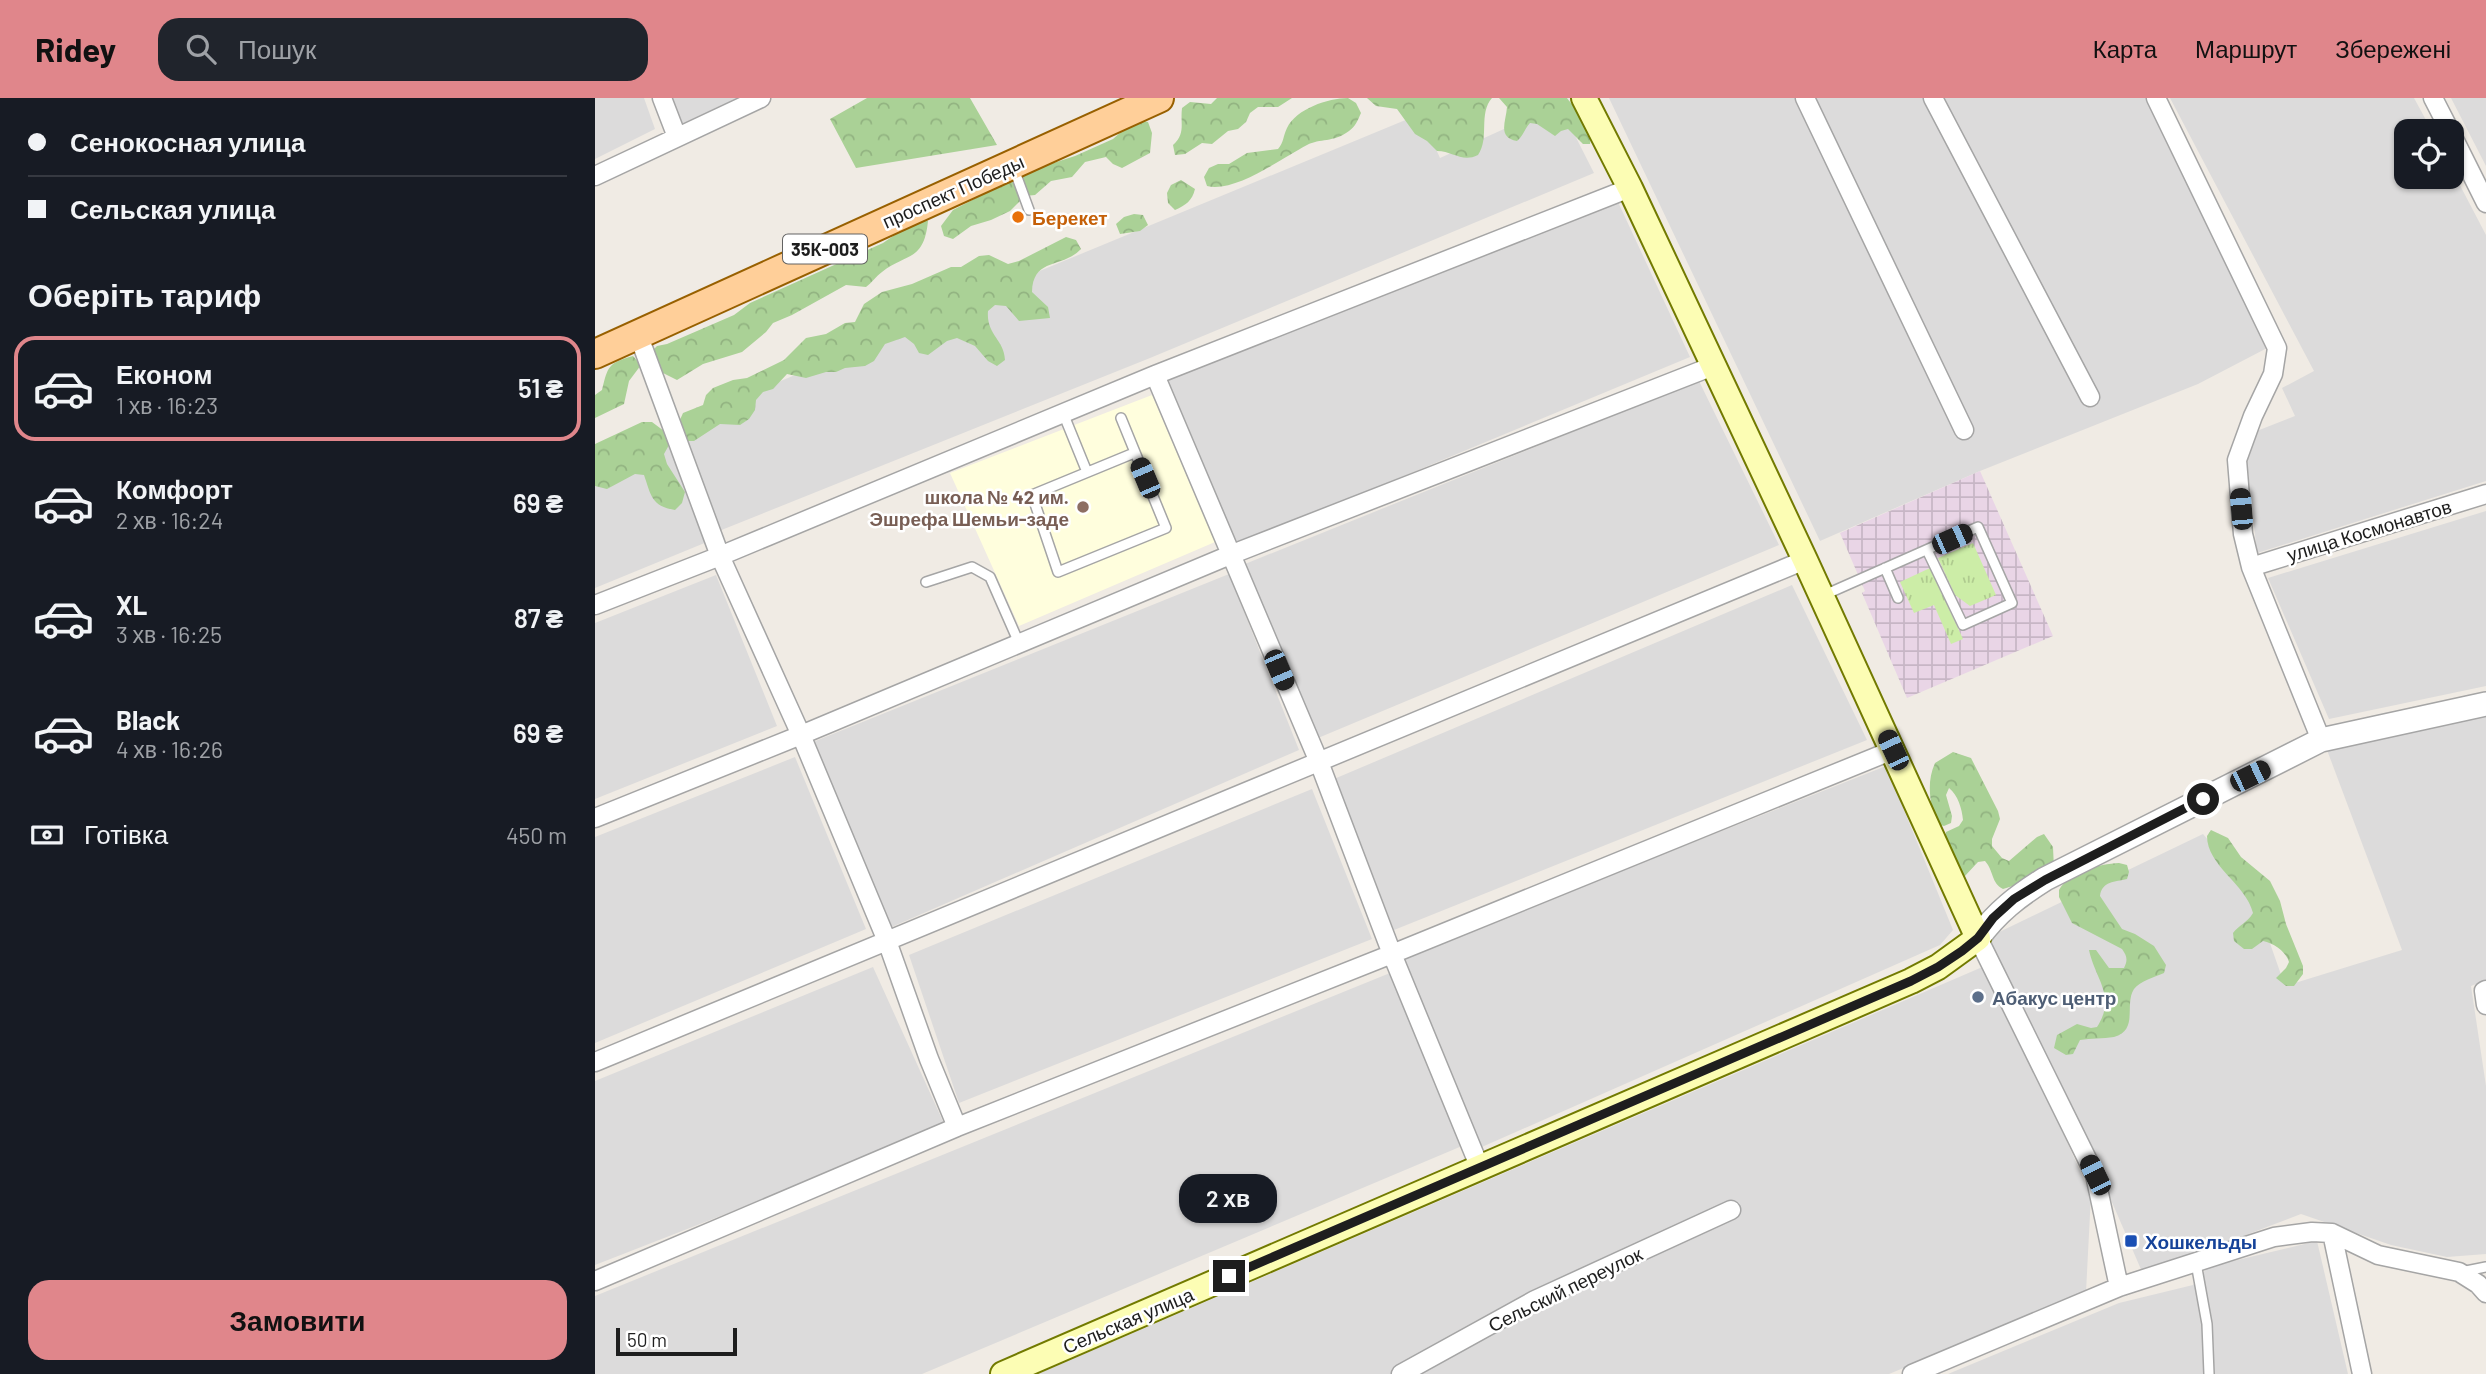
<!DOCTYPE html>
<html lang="uk">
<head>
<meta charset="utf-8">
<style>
  :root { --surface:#171b24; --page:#20242c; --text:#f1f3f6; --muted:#9ea1a6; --line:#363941; --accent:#e0868b }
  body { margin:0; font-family:Barlow,sans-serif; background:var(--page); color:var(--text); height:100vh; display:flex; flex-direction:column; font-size:26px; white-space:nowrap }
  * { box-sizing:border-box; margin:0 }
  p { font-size:23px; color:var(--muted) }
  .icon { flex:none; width:38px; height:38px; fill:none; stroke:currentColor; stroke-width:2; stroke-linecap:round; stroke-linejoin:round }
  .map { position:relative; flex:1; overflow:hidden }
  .panel { display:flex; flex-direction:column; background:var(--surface); width:595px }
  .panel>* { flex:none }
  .top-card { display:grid; align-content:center; height:154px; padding:0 28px; background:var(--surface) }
  .controls { position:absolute; left:1799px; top:21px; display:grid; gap:14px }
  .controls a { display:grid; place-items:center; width:70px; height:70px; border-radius:14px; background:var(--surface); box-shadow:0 2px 5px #0004; font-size:35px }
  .scale { position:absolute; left:21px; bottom:18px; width:121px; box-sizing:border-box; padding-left:7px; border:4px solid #1e1e1e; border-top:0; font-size:19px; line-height:24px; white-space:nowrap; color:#1e1e1e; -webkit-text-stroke:5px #fff; paint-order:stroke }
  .end { position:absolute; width:32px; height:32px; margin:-16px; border:9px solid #1e1e1e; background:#fff; box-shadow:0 0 0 4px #fff }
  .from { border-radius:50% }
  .bubble { position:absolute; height:49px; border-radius:21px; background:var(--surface); box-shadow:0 2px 5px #0004; font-size:23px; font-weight:600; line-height:49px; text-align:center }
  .car { position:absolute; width:21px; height:42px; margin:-21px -10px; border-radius:9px; box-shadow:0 0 5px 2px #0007; background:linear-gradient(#222 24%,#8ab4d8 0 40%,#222 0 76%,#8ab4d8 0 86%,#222 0) }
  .top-card b { display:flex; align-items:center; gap:24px; height:66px; font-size:26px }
  .top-card b+b { border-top:2px solid var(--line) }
  .top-card i { width:18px; height:18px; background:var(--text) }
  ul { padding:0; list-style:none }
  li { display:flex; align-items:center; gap:21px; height:105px; margin:0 14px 10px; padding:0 14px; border:4px solid transparent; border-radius:21px }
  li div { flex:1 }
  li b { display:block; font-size:26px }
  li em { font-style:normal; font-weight:600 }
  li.active { border-color:var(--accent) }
  li>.icon { width:63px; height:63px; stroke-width:1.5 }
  h2 { padding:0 28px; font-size:32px; line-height:84px }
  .pay { display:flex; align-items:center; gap:18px; height:77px; padding:0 28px; font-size:26px }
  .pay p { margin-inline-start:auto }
  .button { display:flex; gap:14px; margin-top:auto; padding:14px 28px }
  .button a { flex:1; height:80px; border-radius:21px; background:var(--accent); color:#111; font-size:28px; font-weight:600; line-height:80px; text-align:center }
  header { display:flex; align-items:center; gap:42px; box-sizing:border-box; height:98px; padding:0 35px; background:var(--accent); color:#111 }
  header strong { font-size:33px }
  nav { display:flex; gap:38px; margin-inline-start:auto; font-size:24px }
  .search { width:490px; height:63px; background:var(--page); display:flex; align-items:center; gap:18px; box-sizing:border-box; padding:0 24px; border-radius:21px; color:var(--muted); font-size:26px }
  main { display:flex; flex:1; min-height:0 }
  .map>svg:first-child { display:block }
  .residential { fill:#dcdbdb }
  .industrial { fill:url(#industrial-grid) }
  .education { fill:#fffedd }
  .grass { fill:url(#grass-tufts) }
  .forest { fill:url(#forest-crowns) }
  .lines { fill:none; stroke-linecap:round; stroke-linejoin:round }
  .service-casing { stroke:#a5a5a5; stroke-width:12 }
  .minor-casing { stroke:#a5a5a5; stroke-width:21 }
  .tertiary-casing { stroke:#a5a5a5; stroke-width:26 }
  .secondary-casing { stroke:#727a00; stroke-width:28 }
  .primary-casing { stroke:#986000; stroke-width:32 }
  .service { stroke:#fff; stroke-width:9 }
  .minor { stroke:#fff; stroke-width:18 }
  .tertiary { stroke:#fff; stroke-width:23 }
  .secondary { stroke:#fcfdb4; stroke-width:24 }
  .primary { stroke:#ffcf99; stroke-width:28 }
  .route { stroke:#1e1e1e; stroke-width:9 }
  .food-dot { fill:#e8710a; stroke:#fff; stroke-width:2.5 }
  .education-dot { fill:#8d6e63; stroke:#fff; stroke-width:2.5 }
  .service-dot { fill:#5c6f8a; stroke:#fff; stroke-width:2.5 }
  .transit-dot { fill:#1a4fb4; stroke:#fff; stroke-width:2.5 }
  .labels { text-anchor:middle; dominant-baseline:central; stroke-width:5; stroke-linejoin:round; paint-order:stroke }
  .shield { fill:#fff; stroke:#626262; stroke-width:2 }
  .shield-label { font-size:18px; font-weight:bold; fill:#1e1e1e }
  .street-label { font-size:19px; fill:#1e1e1e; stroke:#fff }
  .food-label { font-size:19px; font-weight:bold; fill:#c56008; stroke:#fff; text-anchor:start }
  .education-label { font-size:19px; font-weight:bold; fill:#785e54; stroke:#fff; text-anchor:end }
  .service-label { font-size:19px; font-weight:bold; fill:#4e5e75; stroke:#fff; text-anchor:start }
  .transit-label { font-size:19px; font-weight:bold; fill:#164399; stroke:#fff; text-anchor:start }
</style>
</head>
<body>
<header>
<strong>Ridey</strong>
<div class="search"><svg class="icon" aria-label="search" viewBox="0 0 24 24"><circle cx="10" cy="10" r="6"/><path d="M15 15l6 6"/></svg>Пошук</div>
<nav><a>Карта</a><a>Маршрут</a><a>Збережені</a></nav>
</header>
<main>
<section class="panel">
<div class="top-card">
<b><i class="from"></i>Сенокосная улица</b>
<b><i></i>Сельская улица</b>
</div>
<h2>Оберіть тариф</h2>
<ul>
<li class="active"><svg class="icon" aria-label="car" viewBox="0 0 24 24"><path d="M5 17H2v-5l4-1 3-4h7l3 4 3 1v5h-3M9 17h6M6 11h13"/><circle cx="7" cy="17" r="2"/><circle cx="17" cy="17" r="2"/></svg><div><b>Економ</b><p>1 хв · 16:23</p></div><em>51 ₴</em></li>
<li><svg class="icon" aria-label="car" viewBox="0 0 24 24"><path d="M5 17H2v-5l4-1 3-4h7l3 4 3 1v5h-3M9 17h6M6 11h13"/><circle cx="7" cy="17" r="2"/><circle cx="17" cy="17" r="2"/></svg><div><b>Комфорт</b><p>2 хв · 16:24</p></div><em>69 ₴</em></li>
<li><svg class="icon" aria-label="car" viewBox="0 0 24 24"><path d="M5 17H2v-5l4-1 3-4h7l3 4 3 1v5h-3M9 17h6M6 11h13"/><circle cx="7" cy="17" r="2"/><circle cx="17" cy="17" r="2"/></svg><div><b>XL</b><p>3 хв · 16:25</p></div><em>87 ₴</em></li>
<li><svg class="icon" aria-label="car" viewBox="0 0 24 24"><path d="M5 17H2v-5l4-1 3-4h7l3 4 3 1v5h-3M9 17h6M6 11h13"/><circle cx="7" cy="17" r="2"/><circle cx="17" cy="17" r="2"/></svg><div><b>Black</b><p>4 хв · 16:26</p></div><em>69 ₴</em></li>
</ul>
<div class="pay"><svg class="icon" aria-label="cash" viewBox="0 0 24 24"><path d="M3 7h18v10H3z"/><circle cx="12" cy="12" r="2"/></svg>Готівка<p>450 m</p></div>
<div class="button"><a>Замовити</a></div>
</section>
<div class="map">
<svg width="1891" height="1276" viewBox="0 0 1891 1276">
  <defs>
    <pattern id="industrial-grid" width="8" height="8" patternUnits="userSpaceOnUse" patternTransform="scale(1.75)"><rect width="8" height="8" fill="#e9d5e6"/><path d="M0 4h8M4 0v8" fill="none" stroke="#c7b6c5"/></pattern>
    <pattern id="grass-tufts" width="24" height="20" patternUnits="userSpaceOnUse" patternTransform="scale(1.75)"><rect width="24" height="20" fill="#cceda7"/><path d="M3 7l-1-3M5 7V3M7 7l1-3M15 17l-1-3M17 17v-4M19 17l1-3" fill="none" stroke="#afcb8f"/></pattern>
    <pattern id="forest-crowns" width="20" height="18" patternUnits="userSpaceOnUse" patternTransform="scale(1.75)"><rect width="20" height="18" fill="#aad196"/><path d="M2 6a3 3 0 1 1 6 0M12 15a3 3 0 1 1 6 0" fill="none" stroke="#92b381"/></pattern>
  </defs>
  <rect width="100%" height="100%" fill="#f0ebe4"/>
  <path class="residential" d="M0 0H49L60 31 0 61Z
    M73 0H150L85 32Z
    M1014 0H1553L1676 248 1603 286 1385 373 1225 443Z
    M1575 0H1819L1837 33H1811V79H1857V72L1891 137V383L1662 455 1649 338 1700 318 1687 290 1719 273Z
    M1856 0H1891V68Z
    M964 6 999 75 555 260 124 433 87 325 447 172 825 16 845 60Z
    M1023 104 1095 259 638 449 572 281Z
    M1104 283 1184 447 723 640 650 466Z
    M72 333 112 444 0 490V364Z
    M1891 413V588L1734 621 1673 480Z
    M634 476 704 652 292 831 213 646Z
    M121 477 182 628 0 701V525Z
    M1197 487 1272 642 799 832 739 681Z
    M1891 618V882L1876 888 1891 988V1156L1852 1159 1796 1147 1706 1116 1548 1176 1482 1023 1394 839 1608 736 1657 794 1690 888 1807 852 1732 652Z
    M200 659 271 831 0 945V739Z
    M1291 668 1358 832 1345 847 880 1052 808 859Z
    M717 691 777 841 364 1005 314 857Z
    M1392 867 1496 1097 1491 1194 1294 1276H443Z
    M278 869 351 1030 0 1167V983Z
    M795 875 867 1048 327 1276H0V1198Z
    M1722 1143 1753 1276H1353L1524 1205 1598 1187 1613 1169Z"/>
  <path class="industrial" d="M1385 373 1458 538 1312 600 1267 495 1270 493 1245 435Z"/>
  <path class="education" d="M557 297 620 444 424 528 355 375Z"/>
  <path class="grass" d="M1378 445 1401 497 1375 508 1360 497 1343 460Z
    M1335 470 1368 541 1356 546 1339 507 1319 515 1305 484Z"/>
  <path class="forest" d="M272 0H375L402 47 261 70 235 21Z
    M622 0H697L683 9H663L655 15 651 24 643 31 633 33 617 46 607 45 590 56 580 57 578 47C591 35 585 26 587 10L595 4 616 6Z
    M753 0 761 5 766 15C763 22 760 29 754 33 738 45 725 40 712 47 687 60 640 95 612 88L609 79 614 70 623 66H634L652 55 683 51C689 44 688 38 692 30 701 11 733 0 753 0Z
    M772 0H897C883 16 895 40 883 57 867 65 858 53 842 53L832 43 820 36 802 11 781 8Z
    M904 0H972C981 12 998 30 995 46H988L973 31 966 33 960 38 942 26 935 25C929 32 928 38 922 43 902 39 911 24 912 9Z
    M543 22 553 24 557 35 555 55 527 70 518 66 511 59 490 64 477 79 456 83 440 97 430 98 415 113 396 122 376 128 358 141 349 138 346 128 358 112 393 94 411 82 432 77 440 71 480 58 518 41 534 27Z
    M586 82 600 91C597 103 591 107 580 112L573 105 572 95 576 87Z
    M539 116 548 117 553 127 545 133 525 136 521 126 529 119Z
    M323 121 333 123C329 164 311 155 287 174 281 178 277 185 271 189L251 187 197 217 178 225 171 234 147 254 108 266 82 282 64 273 54 256 62 248 72 246 139 217 155 205 288 145Z
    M471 139 481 142 486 151C467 171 438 159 437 194L453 209 455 220 424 223 411 208 400 207 393 213C391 237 409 241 410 262L402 268 393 263 380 248 362 240 352 243 333 257 324 255 319 246 310 239 290 246 279 263 270 268 250 270 241 274H231L211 280 192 276 178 291 168 294 161 302 160 312 154 321 145 327 125 326 99 343H89L84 324 88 315 108 307 111 297 118 290 138 282 152 280 189 262 211 240 231 236 250 225 260 224 269 206 287 194 317 186 356 169H366L384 158 394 157 413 166 424 163Z
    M38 258 46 267 34 283 29 306 0 320V297L7 292C13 268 13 265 38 258Z
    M47 324H57L73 336 74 347 69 356 72 366 90 394 87 405 80 412C56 408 56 397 49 377L40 376 12 391 0 388V346Z
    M1358 654 1376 660 1403 713 1405 721 1397 741V748L1407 760 1414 763 1442 739 1449 736 1458 749 1459 771C1441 780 1426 786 1408 791 1396 785 1399 773 1390 763L1383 764 1369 779C1362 772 1350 745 1351 734L1364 728 1368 722C1367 711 1363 697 1354 690L1351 697 1357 718 1356 725 1349 728 1342 726C1335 706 1331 685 1340 665Z
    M1616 732 1633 740 1646 759 1675 783 1685 803 1691 826 1708 868V876L1699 888H1691L1681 880 1691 870 1694 864C1691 854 1679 845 1668 843L1657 851H1649L1639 843 1638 835C1644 827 1652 825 1658 815 1651 786 1612 768 1612 738Z
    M1524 765 1532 767 1534 774 1532 781C1520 784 1507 783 1505 798L1527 831 1540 836 1559 848 1571 867 1569 875C1560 879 1545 883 1539 891 1529 906 1544 932 1519 939 1508 941 1496 940 1485 942L1478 956 1471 957 1459 950 1462 937 1482 926 1496 930 1502 929C1522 898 1500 881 1494 852H1501L1514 870H1529C1533 862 1532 858 1527 851L1477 825 1464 799V792C1475 773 1504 766 1524 765Z"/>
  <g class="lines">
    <defs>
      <path id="service" d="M419 71 434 112
        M468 315 492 374
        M526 320 571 430 463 474 437 397 539 355
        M1290 470 1303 500
        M331 484 377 469 395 479 424 545
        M1227 498 1383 429 1417 505 1368 527 1332 452
        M1601 1165 1612 1226 1614 1276
        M1866 1174 1891 1169"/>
      <path id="minor" d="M67 0 82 39
        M1210 0 1369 332
        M1338 0 1495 299
        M1561 0 1682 250 1678 276 1658 318 1642 362 1648 436 1656 469 1726 642
        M1838 0 1855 33
        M1857 37 1891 105
        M0 78 166 0
        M43 236 125 458 206 637 292 843 334 961 362 1029
        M560 277 724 664 797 856 885 1070
        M1656 469 1891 396
        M0 507 125 458 560 277 1035 90
        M0 720 206 637 635 457 1118 268
        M1383 840 1500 1077 1524 1189
        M1891 892 1889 893 1891 907
        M0 964 1210 462
        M1737 1135 1767 1276
        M0 1183 362 1029 797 856 1298 652
        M806 1276 940 1202 1136 1112
        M1317 1276 1524 1189 1679 1139 1717 1134 1737 1135 1783 1157 1864 1174 1883 1186 1891 1195"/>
      <path id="tertiary" d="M1383 840C1402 814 1423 798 1450 781L1726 642 1891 606"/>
      <path id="secondary" d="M408 1276 1316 883 1343 869 1383 840 1210 462 1035 90 989 0"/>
      <path id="primary" d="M0 256 564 0"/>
    </defs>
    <use href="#service" class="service-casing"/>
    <use href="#minor" class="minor-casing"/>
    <use href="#tertiary" class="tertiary-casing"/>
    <use href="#secondary" class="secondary-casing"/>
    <use href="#primary" class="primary-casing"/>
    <use href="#service" class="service"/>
    <use href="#minor" class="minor"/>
    <use href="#tertiary" class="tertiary"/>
    <use href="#secondary" class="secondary"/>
    <use href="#primary" class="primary"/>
  </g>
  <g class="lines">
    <path class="route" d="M634 1178 1316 883 1343 869 1367 853 1383 840 1398 820 1419 801 1450 782 1608 701"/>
  </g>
  <circle class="food-dot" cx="423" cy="119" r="7"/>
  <circle class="education-dot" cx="488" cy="409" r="7"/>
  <circle class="service-dot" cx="1383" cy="899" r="7"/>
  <rect class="transit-dot" x="1529" y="1136" width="14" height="14" rx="3.5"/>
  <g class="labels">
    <rect class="shield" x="188" y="136.5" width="84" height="29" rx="5"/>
    <g class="shield-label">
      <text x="230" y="151">35К-003</text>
    </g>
    <g class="street-label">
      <text transform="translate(358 93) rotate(-24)">проспект Победы</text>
      <text transform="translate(1774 432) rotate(-17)">улица Космонавтов</text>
      <text transform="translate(970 1191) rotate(-26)">Сельский переулок</text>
      <text transform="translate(533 1222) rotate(-23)">Сельская улица</text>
    </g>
    <g class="food-label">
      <text x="437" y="119">Берекет</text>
    </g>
    <g class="education-label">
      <text x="474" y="398">школа № 42 им.<tspan x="474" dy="22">Эшрефа Шемьи-заде</tspan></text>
    </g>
    <g class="service-label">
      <text x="1397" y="899">Абакус центр</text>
    </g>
    <g class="transit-label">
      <text x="1550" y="1143">Хошкельды</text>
    </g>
  </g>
</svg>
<div class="controls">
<a><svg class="icon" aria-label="locate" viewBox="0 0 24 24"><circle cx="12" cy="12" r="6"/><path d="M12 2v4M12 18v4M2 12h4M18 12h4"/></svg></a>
</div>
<div class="scale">50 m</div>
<i class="end from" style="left:1608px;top:701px"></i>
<i class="end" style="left:634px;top:1178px"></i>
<div class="bubble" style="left:584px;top:1076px;width:98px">2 хв</div>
<i class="car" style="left:550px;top:380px;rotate:337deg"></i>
<i class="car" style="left:1646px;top:411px;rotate:355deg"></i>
<i class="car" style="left:1357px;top:441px;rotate:66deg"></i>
<i class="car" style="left:684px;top:572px;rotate:157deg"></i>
<i class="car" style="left:1298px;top:652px;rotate:335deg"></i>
<i class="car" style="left:1655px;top:678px;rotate:64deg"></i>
<i class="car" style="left:1500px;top:1077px;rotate:334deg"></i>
</div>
</main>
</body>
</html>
